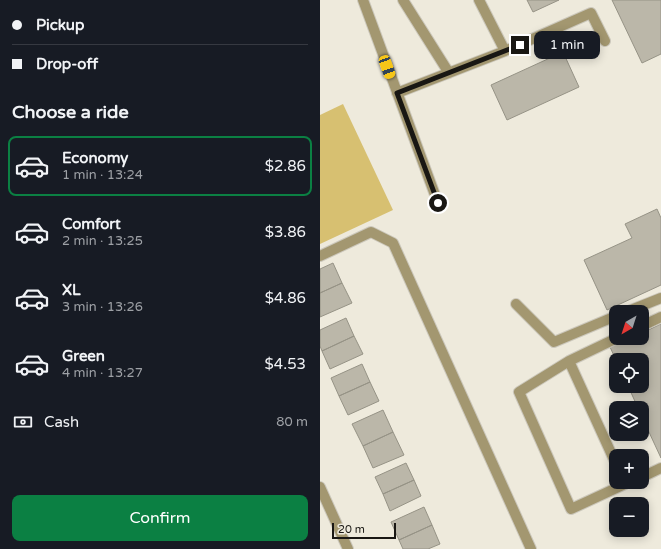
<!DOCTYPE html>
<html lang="en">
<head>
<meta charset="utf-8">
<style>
  :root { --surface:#171b24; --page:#20242c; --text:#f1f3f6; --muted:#9ea1a6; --line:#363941; --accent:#0b8043 }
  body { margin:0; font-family:"Varela Round",sans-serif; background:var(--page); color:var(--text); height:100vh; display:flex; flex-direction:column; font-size:15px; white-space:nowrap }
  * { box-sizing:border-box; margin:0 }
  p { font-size:13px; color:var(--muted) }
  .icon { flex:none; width:22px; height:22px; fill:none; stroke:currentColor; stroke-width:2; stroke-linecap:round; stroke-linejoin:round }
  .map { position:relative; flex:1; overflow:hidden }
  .sheet { display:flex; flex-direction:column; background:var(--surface); width:320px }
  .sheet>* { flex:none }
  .guide { display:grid; align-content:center; height:88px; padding:0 12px; background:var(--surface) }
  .needle { width:26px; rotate:219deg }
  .tools { position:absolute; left:289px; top:305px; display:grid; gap:8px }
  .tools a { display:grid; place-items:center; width:40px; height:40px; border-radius:8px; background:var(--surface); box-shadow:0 2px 10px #0003; font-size:20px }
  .scale { position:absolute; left:12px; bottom:10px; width:64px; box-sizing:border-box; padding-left:4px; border:2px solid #191713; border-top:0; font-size:11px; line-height:14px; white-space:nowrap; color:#191713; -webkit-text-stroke:3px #eeeadc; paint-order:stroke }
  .end { position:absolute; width:18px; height:18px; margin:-9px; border:5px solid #191713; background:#fff; box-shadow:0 0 0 2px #fff }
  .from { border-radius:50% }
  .bubble { position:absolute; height:28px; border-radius:8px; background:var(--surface); box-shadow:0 2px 10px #0003; font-size:13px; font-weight:600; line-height:28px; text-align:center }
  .car { position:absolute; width:12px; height:24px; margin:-12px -6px; border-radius:5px; box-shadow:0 0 3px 1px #0007; background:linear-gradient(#f5c518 24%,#345 0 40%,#f5c518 0 76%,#345 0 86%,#f5c518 0) }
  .guide b { display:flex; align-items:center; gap:14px; height:38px; font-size:15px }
  .guide b+b { border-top:1px solid var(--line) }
  .guide i { width:10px; height:10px; background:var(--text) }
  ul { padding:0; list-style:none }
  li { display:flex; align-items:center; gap:12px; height:60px; margin:0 8px 6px; padding:0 4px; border:2px solid transparent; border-radius:8px }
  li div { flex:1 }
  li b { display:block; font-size:15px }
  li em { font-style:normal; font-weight:600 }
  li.current { border-color:var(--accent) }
  li>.icon { width:36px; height:36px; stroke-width:1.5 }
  h2 { padding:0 12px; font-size:18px; line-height:48px }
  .pay { display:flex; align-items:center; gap:10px; height:44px; padding:0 12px; font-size:15px }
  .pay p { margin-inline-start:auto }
  .action { display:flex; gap:8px; margin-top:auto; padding:8px 12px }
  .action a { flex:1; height:46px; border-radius:8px; background:var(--accent); color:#fff; font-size:16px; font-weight:600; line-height:46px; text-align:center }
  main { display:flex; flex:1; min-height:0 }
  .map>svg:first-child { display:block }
  .green { fill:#d7c071 }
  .building { fill:#bbb7a9; stroke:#969386 }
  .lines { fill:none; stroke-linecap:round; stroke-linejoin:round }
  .minor-casing { stroke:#ccc8bc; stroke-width:12 }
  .minor { stroke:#a39770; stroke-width:10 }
  .route { stroke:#191713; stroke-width:5 }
</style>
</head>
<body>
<main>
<section class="sheet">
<div class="guide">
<b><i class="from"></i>Pickup</b>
<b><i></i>Drop-off</b>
</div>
<h2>Choose a ride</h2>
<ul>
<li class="current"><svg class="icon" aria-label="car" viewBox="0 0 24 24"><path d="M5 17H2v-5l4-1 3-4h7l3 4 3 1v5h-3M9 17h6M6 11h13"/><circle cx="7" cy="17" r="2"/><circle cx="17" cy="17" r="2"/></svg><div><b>Economy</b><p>1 min · 13:24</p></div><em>$2.86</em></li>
<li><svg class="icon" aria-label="car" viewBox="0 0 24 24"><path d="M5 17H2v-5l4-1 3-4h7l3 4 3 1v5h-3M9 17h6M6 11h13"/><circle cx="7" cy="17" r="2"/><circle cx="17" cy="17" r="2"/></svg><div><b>Comfort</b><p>2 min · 13:25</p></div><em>$3.86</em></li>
<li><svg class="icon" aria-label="car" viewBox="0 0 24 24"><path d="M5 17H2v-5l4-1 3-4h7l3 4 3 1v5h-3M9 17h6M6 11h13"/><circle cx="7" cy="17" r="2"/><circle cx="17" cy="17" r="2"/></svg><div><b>XL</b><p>3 min · 13:26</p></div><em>$4.86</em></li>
<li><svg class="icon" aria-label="car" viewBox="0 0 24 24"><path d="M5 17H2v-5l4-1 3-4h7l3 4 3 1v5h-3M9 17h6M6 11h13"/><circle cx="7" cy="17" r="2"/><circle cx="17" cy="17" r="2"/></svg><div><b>Green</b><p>4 min · 13:27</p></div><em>$4.53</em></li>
</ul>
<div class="pay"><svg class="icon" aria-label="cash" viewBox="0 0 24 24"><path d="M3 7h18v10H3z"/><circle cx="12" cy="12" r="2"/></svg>Cash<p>80 m</p></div>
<div class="action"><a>Confirm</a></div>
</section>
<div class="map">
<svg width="341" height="549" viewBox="0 0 341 549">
  <rect width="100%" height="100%" fill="#eeeadc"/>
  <path class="green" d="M23 104 73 210 0 244V115Z"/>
  <path class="building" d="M207 0H239L213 12Z
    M292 0H341V54L322 63Z
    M243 52 259 87 187 120 171 85Z
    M337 209 341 218V285L287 310 264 260 312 238 305 224Z
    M13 263 22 283 0 293V269Z
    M22 283 32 303 0 317V293Z
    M26 318 34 336 2 351 0 346V330Z
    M341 324V458L322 417V408H318L308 386H322V360H296L290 347 310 338H322V333Z
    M34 336 43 354 10 369 2 351Z
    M42 364 50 382 19 396 11 378Z
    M50 382 59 401 28 415 19 396Z
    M63 410 73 432 43 446 32 424Z
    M73 432 84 455 53 468 43 446Z
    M86 463 94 480 63 494 55 477Z
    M94 480 101 496 70 511 63 494Z
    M104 507 112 525 79 540 71 522Z
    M112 525 120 544 108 549H83L79 540Z"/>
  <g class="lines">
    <defs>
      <path id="minor" d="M43 0 118 203
        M83 0 129 73
        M159 0 185 51 271 13 285 41
        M77 93 185 51
        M0 256 51 232 73 243 211 549
        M196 304 234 342 296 316
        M306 312 341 298
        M322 326 341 317
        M297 338 249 361 199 392 251 509 305 484 304 482
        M249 361 296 464
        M322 477 341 468
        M0 487 28 549"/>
    </defs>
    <use href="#minor" class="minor-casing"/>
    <use href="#minor" class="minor"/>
  </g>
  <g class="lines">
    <path class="route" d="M118 203 77 93 200 45"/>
  </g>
</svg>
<div class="tools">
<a><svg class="needle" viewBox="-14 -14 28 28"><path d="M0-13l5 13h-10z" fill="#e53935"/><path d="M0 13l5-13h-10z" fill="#9ea1a6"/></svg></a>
<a><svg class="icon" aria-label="locate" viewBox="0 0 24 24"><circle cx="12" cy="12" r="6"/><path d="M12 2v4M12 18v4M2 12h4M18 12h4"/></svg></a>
<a><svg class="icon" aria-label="layers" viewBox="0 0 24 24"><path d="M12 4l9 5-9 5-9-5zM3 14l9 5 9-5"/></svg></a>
<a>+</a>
<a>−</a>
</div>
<div class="scale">20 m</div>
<i class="end from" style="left:118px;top:203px"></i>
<i class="end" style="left:200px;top:45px"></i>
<div class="bubble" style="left:214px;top:31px;width:66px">1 min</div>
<i class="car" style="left:67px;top:67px;rotate:160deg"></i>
</div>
</main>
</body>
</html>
